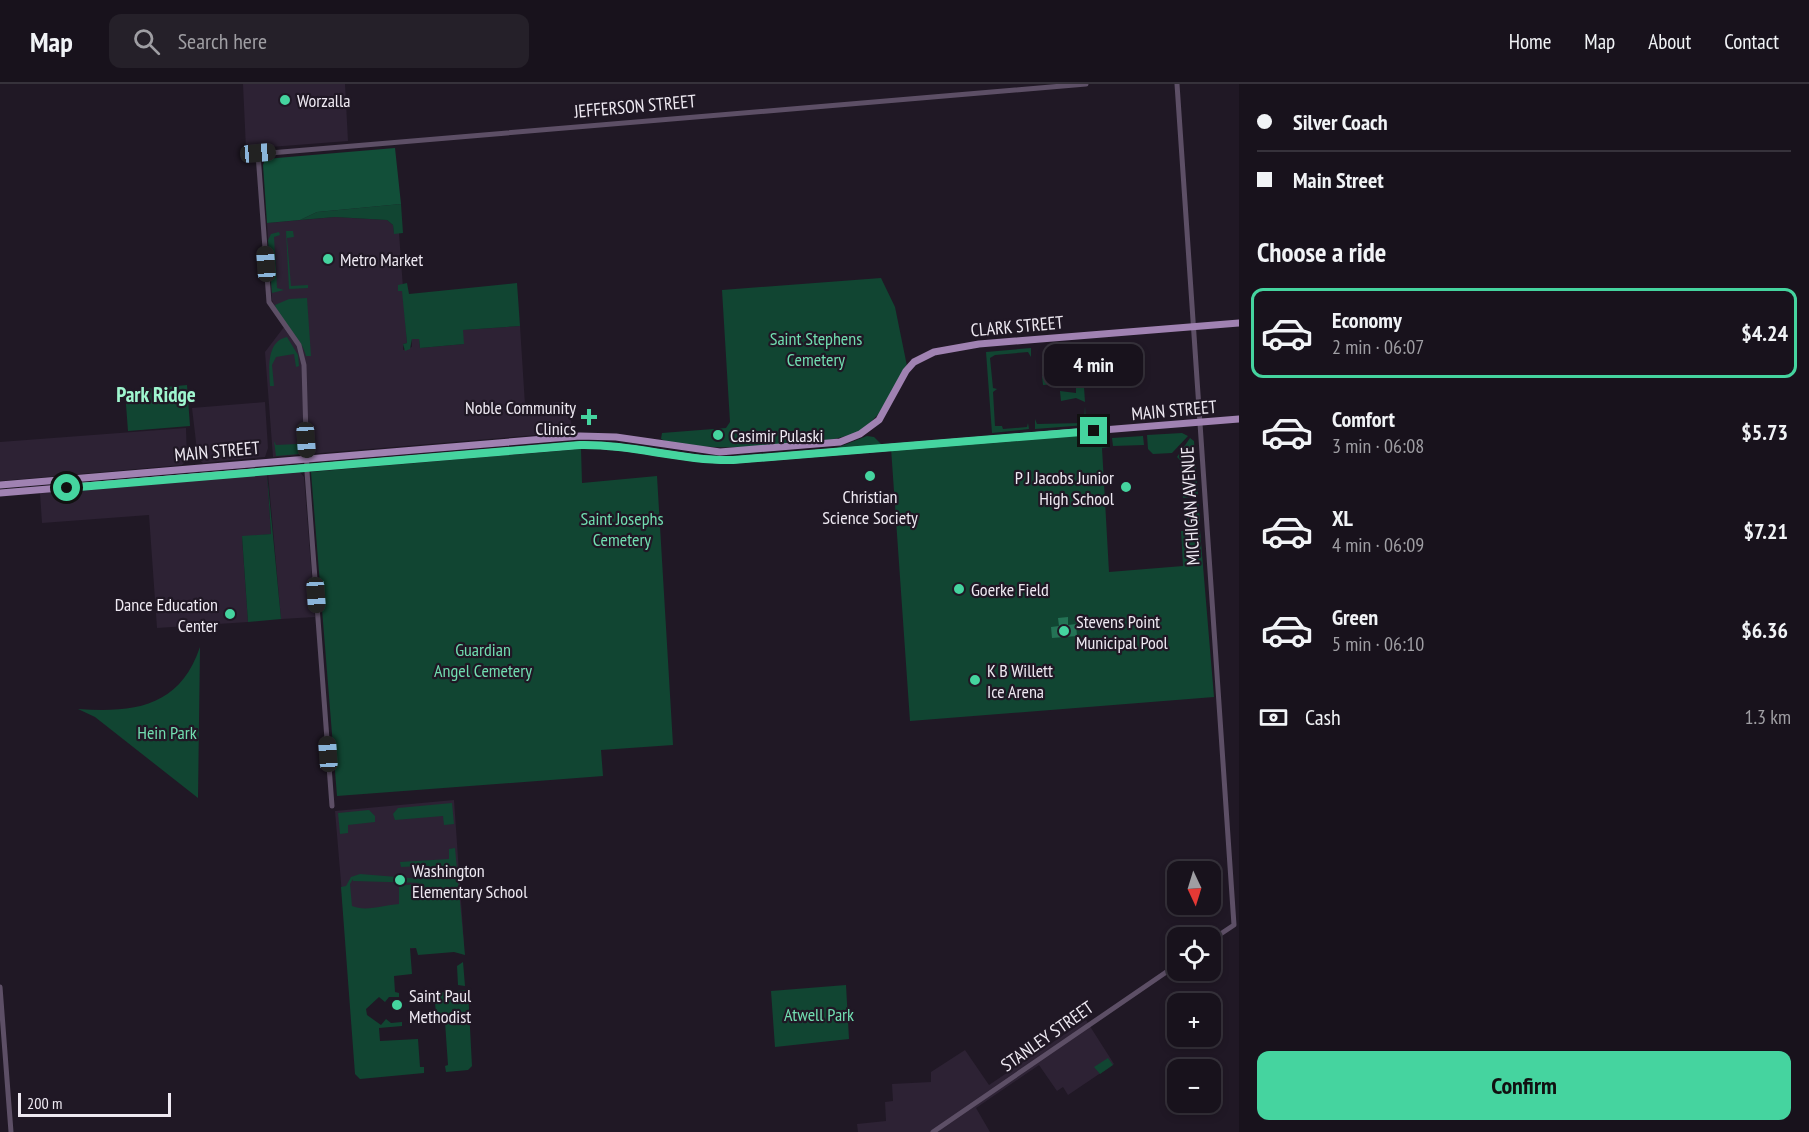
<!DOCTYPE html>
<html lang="en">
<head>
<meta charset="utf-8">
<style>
  :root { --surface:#18121c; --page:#252029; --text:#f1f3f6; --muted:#9f9ea3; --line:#36323b; --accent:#45d49f }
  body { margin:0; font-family:"PT Sans Narrow",sans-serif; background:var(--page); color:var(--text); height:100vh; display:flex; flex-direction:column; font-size:22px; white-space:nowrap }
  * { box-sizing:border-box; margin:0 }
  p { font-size:20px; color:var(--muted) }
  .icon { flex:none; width:33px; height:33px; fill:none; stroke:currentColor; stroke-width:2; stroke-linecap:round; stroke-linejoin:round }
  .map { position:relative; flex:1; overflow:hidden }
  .drawer { display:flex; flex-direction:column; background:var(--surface); width:570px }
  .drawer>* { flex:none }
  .top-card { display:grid; align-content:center; height:132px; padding:0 18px; background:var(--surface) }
  .needle { width:39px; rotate:176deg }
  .buttons { position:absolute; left:1167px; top:777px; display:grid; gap:12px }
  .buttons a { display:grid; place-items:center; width:54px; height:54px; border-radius:12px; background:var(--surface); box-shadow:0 3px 9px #0003,0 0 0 2px var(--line); font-size:30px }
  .scale { position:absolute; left:18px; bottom:15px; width:153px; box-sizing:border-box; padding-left:6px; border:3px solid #eee9f2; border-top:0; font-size:16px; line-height:21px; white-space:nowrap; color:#eee9f2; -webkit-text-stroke:4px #201825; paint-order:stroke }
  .end { position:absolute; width:27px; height:27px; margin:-14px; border:8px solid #45d49f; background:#111; box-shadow:0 0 0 3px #111 }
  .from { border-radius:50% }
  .bubble { position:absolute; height:42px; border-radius:12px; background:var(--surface); box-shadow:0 3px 9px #0003,0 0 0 2px var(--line); font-size:20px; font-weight:800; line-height:42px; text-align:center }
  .car { position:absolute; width:18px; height:36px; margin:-18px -9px; border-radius:8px; box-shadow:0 0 4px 2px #0007; background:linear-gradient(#222 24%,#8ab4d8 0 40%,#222 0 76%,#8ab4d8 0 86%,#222 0) }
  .top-card b { display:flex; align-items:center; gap:21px; height:57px; font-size:22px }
  .top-card b+b { border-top:2px solid var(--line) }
  .top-card i { width:15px; height:15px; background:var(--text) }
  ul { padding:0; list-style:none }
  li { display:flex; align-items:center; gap:18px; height:90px; margin:0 12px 9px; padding:0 6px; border:3px solid transparent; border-radius:12px }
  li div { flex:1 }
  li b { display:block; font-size:22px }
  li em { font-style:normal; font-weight:800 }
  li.current { border-color:var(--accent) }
  li>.icon { width:54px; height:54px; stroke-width:1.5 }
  h2 { padding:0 18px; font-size:27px; line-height:72px }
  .pay { display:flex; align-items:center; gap:15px; height:66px; padding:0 18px; font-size:22px }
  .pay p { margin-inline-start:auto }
  .button { display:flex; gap:12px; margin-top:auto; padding:12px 18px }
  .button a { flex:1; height:69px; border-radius:12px; background:var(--accent); color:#111; font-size:24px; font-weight:800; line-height:69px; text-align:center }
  header { display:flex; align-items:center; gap:36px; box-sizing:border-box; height:84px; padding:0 30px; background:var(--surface); border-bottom:2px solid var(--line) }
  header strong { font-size:28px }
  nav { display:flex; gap:33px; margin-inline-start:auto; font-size:21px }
  .search { width:420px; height:54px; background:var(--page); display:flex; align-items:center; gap:15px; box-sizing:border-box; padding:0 21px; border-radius:12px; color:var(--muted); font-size:22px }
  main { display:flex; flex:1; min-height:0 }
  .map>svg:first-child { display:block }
  .built { fill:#2d2234 }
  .green { fill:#114532; fill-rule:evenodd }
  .forest { fill:#124f39 }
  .water { fill:#247355 }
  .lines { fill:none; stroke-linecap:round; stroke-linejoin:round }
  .minor { stroke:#5d4f66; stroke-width:5 }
  .major { stroke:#a082b2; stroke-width:7 }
  .route { stroke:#45d49f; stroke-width:8 }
  .poi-dot { fill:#45d49f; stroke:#201825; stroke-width:2 }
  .labels { text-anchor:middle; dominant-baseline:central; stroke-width:4.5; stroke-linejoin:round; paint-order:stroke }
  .poi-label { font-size:18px; fill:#eee9f2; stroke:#201825; text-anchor:start }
  .street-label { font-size:18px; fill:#eee9f2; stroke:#201825 }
  .park-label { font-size:18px; fill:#71ddb0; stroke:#201825 }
  .quarter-label { font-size:21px; font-weight:bold; fill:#9ff6cf; stroke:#201825 }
</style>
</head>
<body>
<header>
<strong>Map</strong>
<div class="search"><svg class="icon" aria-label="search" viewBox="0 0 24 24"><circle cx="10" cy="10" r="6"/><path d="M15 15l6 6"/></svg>Search here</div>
<nav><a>Home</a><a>Map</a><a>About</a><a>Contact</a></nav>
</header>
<main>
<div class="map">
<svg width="1239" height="1048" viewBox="0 0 1239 1048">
  <rect width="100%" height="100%" fill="#201825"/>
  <path class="built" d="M243 0H345L348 57 246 65Z
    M335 133 387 136 393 141 394 149H399L407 259 403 260V266L412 263V255H419L420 264 463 260 462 246 520 242 525 321 569 317 572 348 273 373 265 268 284 243 272 216 267 139Z
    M265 318 268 364 265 373 203 379 198 375 192 324Z
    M186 344 187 376 182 381 0 397V358Z
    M298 386 304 393 315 533 281 535 268 389Z
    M267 389 271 450 242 453 248 538 157 544 149 431 42 439 40 409Z
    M454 716 464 860 347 870 335 727Z
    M1086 936 1114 980 1068 1011 1063 1003 1057 1007 1039 981 976 1024 990 1048H858L857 1040 886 1037 885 1018 893 1017 892 1000 931 998V988L965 966 989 1001Z"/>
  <path class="green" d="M401 120 403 149 394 150 393 141 387 136 335 133 300 136 317 128Z
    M286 147H293L294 153 287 154 291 202 308 201V204L289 205Z
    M279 148 280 151 274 153 277 204 284 206 272 209 268 156 271 150Z
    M881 194 895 223 907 282C894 304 883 333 859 347 832 363 689 370 661 355L662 349 726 344 730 338 722 206Z
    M407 199 409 210 517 199 520 242 463 246 464 260 420 264 419 255H412L410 265 405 267 403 260 407 259 402 207H398V201Z
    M307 214 311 272H306C301 251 281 241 275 221L289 215Z
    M287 253 298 271 299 282 296 283 294 270 276 273 272 281 274 302H270C269 286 266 257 287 253Z
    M1031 264V273L1028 268 995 271 990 274 993 304 997 305 993 308 995 342H1002L1003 345 1027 343 1028 339 1029 345 992 349 986 268Z
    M1065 290V304H1060L1059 300 1043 301 1042 292Z
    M187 301 190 342 128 347 125 307Z
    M1084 303 1085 318 1076 314 1061 317 1060 307 1076 309V304Z
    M1085 322 1086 341 1035 345V335L1037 340 1084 339Z
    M1100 347 1101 355 1109 354 1110 363 1102 364 1109 488 1183 482 1181 447 1200 446 1214 613 910 637 891 364Z
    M1182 349 1188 352 1172 369 1153 370 1148 365 1147 351Z
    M867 352 874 353 882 361 834 365Z
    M1143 352 1144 361 1113 362 1112 354Z
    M1190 354 1194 357 1198 412 1183 414 1180 376 1177 373Z
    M300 355 299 370 276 372 274 357 276 361 297 360Z
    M581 365 582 399 657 392 673 661 601 666 603 692 337 712 311 388Z
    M267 389 281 535 248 538 242 452 271 450Z
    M1191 416H1198L1200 437 1187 440 1184 426 1191 425Z
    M200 563 198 714 95 633 78 625C134 629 180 623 200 563Z
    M452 719 454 740 444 741 443 732 395 736 393 730 398 724Z
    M369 726 375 732V738L348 741V749L340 750 338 729Z
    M455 764 465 871 454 868 418 871 416 864H410L412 890 394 892 395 908 399 909V913H389L385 918 379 913 366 925 367 931 381 941 386 935 391 939 402 938V942L379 944 380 957 418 955 420 983H424V989L360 995 355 990 341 803 346 802 351 793 360 790 422 795 421 782 401 783 400 778 449 775V765ZM353 795V797L423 799 399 802V820C383 821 366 828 352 822L350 800Z
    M463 878 465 902 458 901 457 882Z
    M846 901 849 955 775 963 771 907Z
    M468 906 472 982 468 986 446 988 445 982 448 981 445 938 437 939 434 909Z
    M1108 974 1113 981 1100 990 1094 983Z"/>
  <path class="forest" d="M395 64 401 120 317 128 300 136 267 139 263 81 265 75Z"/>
  <path class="water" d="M1068 533V541L1076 540 1077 552 1052 554 1051 543 1059 542 1058 534Z"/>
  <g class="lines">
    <path class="minor" d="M1177 0 1234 841 1210 857
      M332 722 307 388 304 281 299 261 269 218 258 70 1086 0
      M0 903 11 1048
      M933 1048 1178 880"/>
    <path class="major" d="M0 401 580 352 616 353 720 368 840 358 860 350 879 336 906 287 914 278 934 268 979 260 1239 239
      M0 409 580 361C632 360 682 377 733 376L1239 335"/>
  </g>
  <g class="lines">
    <path class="route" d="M67 404 580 361C632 360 681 377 733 376L1094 347"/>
  </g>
  <g class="poi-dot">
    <circle cx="285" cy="16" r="6"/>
    <circle cx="328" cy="175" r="6"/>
    <path d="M586 324h6v6h6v6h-6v6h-6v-6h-6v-6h6z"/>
    <circle cx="718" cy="351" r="6"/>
    <circle cx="870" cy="392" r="6"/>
    <circle cx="1126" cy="403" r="6"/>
    <circle cx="959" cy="505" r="6"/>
    <circle cx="230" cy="530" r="6"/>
    <circle cx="1064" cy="547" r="6"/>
    <circle cx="975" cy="596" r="6"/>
    <circle cx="400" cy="796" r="6"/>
    <circle cx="397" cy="921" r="6"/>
  </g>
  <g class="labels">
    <g class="poi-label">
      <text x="297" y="16">Worzalla</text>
      <text x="340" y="175">Metro Market</text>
      <text x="576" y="323" text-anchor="end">Noble Community<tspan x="576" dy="21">Clinics</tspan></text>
      <text x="730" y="351">Casimir Pulaski</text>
      <text x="1114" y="393" text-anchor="end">P J Jacobs Junior<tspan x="1114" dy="21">High School</tspan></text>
      <text x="870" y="412" text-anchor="middle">Christian<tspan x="870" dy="21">Science Society</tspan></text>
      <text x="971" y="505">Goerke Field</text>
      <text x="218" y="520" text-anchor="end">Dance Education<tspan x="218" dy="21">Center</tspan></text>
      <text x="1076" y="537">Stevens Point<tspan x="1076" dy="21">Municipal Pool</tspan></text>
      <text x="987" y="586">K B Willett<tspan x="987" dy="21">Ice Arena</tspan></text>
      <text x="412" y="786">Washington<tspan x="412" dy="21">Elementary School</tspan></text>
      <text x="409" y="911">Saint Paul<tspan x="409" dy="21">Methodist</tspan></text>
    </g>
    <g class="street-label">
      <text transform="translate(635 22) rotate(-5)">JEFFERSON STREET</text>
      <text transform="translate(1017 242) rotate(-5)">CLARK STREET</text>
      <text transform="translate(1174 326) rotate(-5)">MAIN STREET</text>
      <text transform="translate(217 367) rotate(-5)">MAIN STREET</text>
      <text transform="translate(1190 422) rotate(-93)">MICHIGAN AVENUE</text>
      <text transform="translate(1047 952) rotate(-35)">STANLEY STREET</text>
    </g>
    <g class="park-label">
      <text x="816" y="254">Saint Stephens<tspan x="816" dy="21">Cemetery</tspan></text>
      <text x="622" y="434">Saint Josephs<tspan x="622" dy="21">Cemetery</tspan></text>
      <text x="483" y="565">Guardian<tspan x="483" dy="21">Angel Cemetery</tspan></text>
      <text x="167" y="648">Hein Park</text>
      <text x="819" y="930">Atwell Park</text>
    </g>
    <g class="quarter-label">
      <text x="156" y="310">Park Ridge</text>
    </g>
  </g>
</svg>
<div class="buttons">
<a><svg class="needle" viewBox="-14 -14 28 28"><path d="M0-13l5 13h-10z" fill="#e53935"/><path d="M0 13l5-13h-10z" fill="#9f9ea3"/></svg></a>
<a><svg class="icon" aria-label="locate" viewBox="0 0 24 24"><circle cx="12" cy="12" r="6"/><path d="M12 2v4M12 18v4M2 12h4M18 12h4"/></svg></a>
<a>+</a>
<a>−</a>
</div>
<div class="scale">200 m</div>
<i class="end from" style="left:67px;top:404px"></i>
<i class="end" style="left:1094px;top:347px"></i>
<div class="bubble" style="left:1044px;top:260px;width:99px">4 min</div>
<i class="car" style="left:258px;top:69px;rotate:85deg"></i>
<i class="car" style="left:266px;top:180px;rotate:356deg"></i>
<i class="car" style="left:306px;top:356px;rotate:176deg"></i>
<i class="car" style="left:316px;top:511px;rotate:176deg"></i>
<i class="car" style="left:328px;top:670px;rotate:356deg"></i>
</div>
<section class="drawer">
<div class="top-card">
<b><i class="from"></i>Silver Coach</b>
<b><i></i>Main Street</b>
</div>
<h2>Choose a ride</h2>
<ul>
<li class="current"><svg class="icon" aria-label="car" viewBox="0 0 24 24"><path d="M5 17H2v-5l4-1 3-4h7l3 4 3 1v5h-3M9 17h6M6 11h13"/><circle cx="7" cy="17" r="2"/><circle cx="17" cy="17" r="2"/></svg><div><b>Economy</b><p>2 min · 06:07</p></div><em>$4.24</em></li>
<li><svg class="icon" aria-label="car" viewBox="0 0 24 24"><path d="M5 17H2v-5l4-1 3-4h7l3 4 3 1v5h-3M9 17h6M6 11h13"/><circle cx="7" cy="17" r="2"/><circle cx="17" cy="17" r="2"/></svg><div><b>Comfort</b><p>3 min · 06:08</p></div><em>$5.73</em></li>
<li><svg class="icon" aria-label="car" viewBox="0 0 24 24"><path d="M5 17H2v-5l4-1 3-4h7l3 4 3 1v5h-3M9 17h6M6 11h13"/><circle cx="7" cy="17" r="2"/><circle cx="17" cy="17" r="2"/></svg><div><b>XL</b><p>4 min · 06:09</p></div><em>$7.21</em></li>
<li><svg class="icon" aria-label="car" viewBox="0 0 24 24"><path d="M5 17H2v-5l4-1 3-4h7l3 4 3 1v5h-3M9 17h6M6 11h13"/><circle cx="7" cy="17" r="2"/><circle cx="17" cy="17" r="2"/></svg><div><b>Green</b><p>5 min · 06:10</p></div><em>$6.36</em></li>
</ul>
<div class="pay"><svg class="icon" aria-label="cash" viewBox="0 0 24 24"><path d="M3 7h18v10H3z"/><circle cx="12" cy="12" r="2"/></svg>Cash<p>1.3 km</p></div>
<div class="button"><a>Confirm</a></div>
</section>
</main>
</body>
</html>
